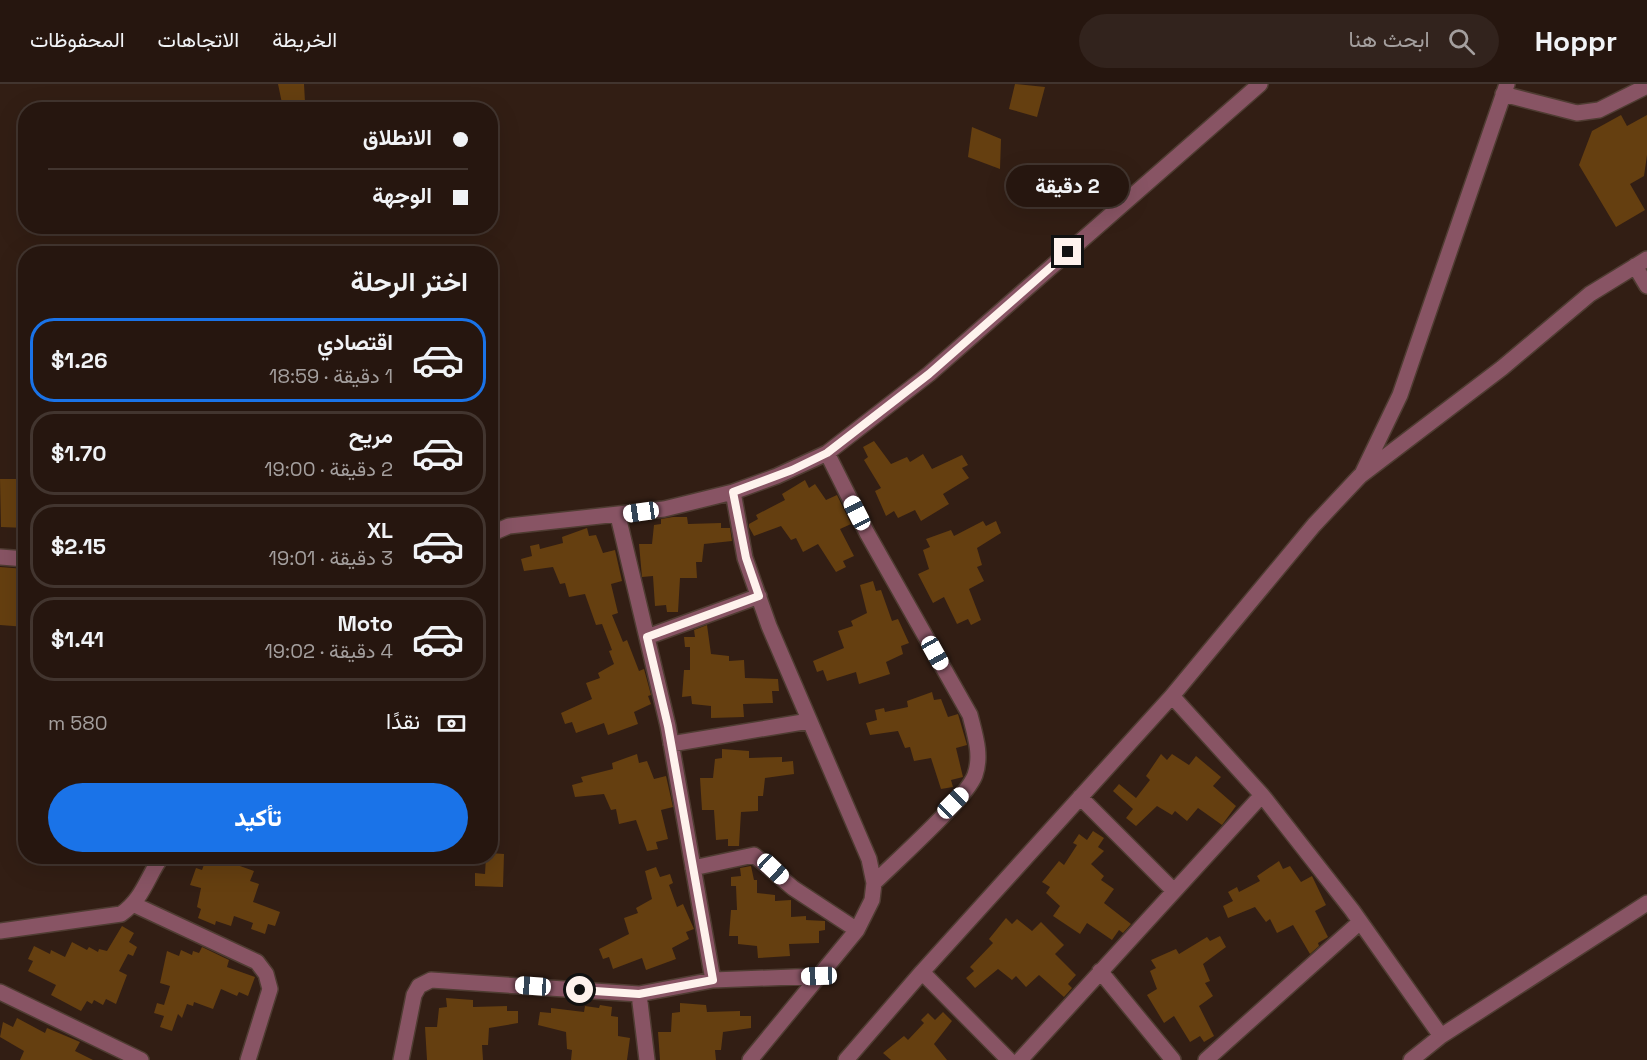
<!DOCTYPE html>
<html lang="ar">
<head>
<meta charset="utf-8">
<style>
  :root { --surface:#26160f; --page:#32231d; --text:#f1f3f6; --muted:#a49f9e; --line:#42352f; --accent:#1a73e8 }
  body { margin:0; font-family:"Space Grotesk",Vazirmatn,sans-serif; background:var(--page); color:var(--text); direction:rtl; height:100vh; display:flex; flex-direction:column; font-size:22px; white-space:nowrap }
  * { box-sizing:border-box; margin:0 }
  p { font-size:20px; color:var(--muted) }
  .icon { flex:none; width:33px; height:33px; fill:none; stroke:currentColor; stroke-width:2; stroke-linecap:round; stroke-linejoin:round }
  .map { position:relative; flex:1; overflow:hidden; direction:ltr }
  .drawer { position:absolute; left:18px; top:162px; width:480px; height:618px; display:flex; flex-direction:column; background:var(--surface); border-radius:24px; box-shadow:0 6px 24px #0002,0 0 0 2px var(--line); direction:rtl }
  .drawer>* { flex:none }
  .top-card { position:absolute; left:18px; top:18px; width:480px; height:132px; border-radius:24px; box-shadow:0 6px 24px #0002,0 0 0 2px var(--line); direction:rtl; display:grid; align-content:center; height:132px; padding:0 30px; background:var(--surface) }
  .end { position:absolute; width:27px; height:27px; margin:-14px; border:8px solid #fef2ed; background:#111; box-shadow:0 0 0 3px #111 }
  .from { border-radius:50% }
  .bubble { position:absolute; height:42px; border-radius:21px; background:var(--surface); box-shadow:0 6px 24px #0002,0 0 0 2px var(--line); font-size:20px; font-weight:800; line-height:42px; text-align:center; direction:rtl }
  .car { position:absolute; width:18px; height:36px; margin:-18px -9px; border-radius:8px; box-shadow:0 0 4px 2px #0007; background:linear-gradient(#fff 24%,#345 0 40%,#fff 0 76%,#345 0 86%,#fff 0) }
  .top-card b { display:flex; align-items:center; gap:21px; height:57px; font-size:22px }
  .top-card b+b { border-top:2px solid var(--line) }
  .top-card i { width:15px; height:15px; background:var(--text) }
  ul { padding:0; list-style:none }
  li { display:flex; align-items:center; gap:18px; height:84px; margin:0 12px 9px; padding:0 18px; border:3px solid var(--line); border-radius:24px }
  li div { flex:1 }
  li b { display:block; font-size:22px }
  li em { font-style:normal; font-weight:800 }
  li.on { border-color:var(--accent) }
  li>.icon { width:54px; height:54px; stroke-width:1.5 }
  h2 { padding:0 30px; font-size:27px; line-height:72px }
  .pay { display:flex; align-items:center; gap:15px; height:66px; padding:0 30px; font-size:22px }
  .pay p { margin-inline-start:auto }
  .button { display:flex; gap:12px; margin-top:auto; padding:12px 30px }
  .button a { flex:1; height:69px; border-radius:36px; background:var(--accent); color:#fff; font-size:24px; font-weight:800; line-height:69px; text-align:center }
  header { display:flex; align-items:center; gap:36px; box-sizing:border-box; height:84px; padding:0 30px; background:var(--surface); border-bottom:2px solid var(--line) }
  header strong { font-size:28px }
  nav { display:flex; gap:33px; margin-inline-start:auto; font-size:21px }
  .search { width:420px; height:54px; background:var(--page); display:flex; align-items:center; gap:15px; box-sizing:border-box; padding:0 21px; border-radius:33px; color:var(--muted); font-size:22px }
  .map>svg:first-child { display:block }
  .building { fill:#653f10 }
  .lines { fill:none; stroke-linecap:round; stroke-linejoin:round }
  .street-casing { stroke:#4f3c32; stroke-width:18 }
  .street { stroke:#885464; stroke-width:15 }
  .route { stroke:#fef2ed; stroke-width:8 }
</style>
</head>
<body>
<header>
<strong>Hoppr</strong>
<div class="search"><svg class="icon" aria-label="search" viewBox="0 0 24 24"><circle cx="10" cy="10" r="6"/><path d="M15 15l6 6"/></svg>ابحث هنا</div>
<nav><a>الخريطة</a><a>الاتجاهات</a><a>المحفوظات</a></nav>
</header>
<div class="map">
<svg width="1647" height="976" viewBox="0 0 1647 976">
  <rect width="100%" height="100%" fill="#321e14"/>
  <path class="building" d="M278 0H304L305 18 283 24Z
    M1015 0 1045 3 1037 33 1009 25Z
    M1621 31 1627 42 1647 31V71L1644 92 1630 100 1645 126 1616 143 1579 81 1592 47Z
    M972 43 1001 55 1000 85 968 73Z
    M874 357 891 380 907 373 910 378 923 370 932 385 962 371 968 381 962 384 969 394 943 410 949 420 921 437 915 426 898 434 894 427 886 432 875 407 881 404 864 376 868 373 863 363Z
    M0 395H24L26 444 1 443Z
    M805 396 809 404 815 400 826 416 837 411 851 440 840 445 854 472 843 477 846 483 836 488 818 460 803 468 796 454 791 456 781 442 754 452 749 443V440L758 435 756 431 785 416 782 410Z
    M673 433H687L688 440 721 439V444H730L732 457 704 460 702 478H696L697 494H680L678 528H667L666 521 655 522 653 492 642 493 639 460H652L654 441 661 440V435Z
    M983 437 986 442 996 437 1001 449 977 464 982 481 977 483 984 497 969 505 981 536 971 541 968 535 957 540 944 513 933 519 918 490 929 485 923 466 930 463 926 455 951 446 954 452Z
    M587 444 589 452 596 451 603 469 615 466 622 497 611 500 618 529 612 531 623 558 627 556 639 587 644 585 651 611 648 612 651 620 634 628 638 640 608 651 604 639 576 649 572 638 565 640 561 629 592 615 586 599 600 594 598 589 614 580 609 567 612 566 602 540 596 541 585 510 569 513 565 499 560 500 553 483 524 487 521 475 532 472 530 462 539 460 540 465 563 459 562 453Z
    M0 483 26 485V543L0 541Z
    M873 497 876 507 881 506 892 537 898 535 909 559 901 562 903 570 886 578 890 590 859 600 856 588 827 597 823 586 817 588 813 577 844 564 838 547 853 542 851 537 867 529 860 501Z
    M707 541 711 570 729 572V577L744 576 745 594 778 595 779 607H772L773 619 743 620 744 633 711 634V622L692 620 691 612 682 613 684 586H690V563H685L684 553H695L694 546Z
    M932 608 934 616 941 615 948 633 958 630 967 661 956 664 963 693 951 696 953 703 941 705 931 674 914 677 910 663 905 664 898 647 870 651 866 639 877 636 875 626 884 624 885 628 908 623 907 617Z
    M722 665 749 667V674L782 673V678L793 677 794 690 765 694 763 712H758V727L741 728 739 762H728V755L716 756 714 726H702L700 694H713L715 675 722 674Z
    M637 670 639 679 647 677 654 695 666 692 673 723 661 726 668 755 656 758 658 765 647 767 636 736 619 740 616 725 611 726 604 710 575 713 572 701 583 698 581 693 613 685 612 679Z
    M1161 670 1167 676 1172 670 1189 681 1196 672 1221 693 1213 702 1236 722 1222 741 1198 724 1187 737 1175 727 1172 731 1157 722 1136 742 1126 734 1133 725 1113 707 1119 700 1136 714 1150 696 1146 692Z
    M1093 747 1104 754 1098 763 1104 767 1091 780 1104 792 1101 796 1114 805 1104 819 1131 840 1123 849 1119 846 1112 856 1087 839 1080 850 1053 832 1060 822 1046 809 1050 803 1042 798 1059 777 1064 781 1077 761 1073 759 1079 750 1087 756Z
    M490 769 504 770 503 803 475 802V789L485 790 486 772H490Z
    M207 772 217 776 219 772H244L240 782 254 787 250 797 259 800 253 818 280 828 275 842 268 840 265 850 251 845 253 839 234 832 231 842 216 837 215 841 198 834 201 825 197 823 201 804 190 801 196 784 202 786Z
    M1279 777 1283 785 1290 782 1301 798 1312 792 1326 821 1315 827 1328 853 1318 859 1319 862 1310 870 1293 841 1277 849 1270 835 1266 838 1255 823 1228 834 1223 822 1233 817 1228 808 1237 803 1239 808 1260 797 1257 792Z
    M751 782 754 796H757V809L775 811V817L791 816V833L806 832V836L825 837V846L819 847V859L789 860 790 872 758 874 757 862 738 860V852H729L731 826H737L736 802H731V793L741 792 740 784Z
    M656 783 660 793 670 790 673 799 669 801 677 823 683 820 694 845 686 848 689 855 672 864 676 875 646 886 642 874 613 885 609 873 603 875 599 865 629 850 624 834 638 829 636 824 652 815 645 787Z
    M1006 834 1012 840 1017 835 1032 847 1041 838 1064 861 1055 870 1076 891 1068 900 1072 904 1064 913 1039 891 1026 903 1016 892 1012 896 998 885 975 904 966 894 974 887 970 883 993 859 989 855Z
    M122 842 134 849 129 858 137 863 133 872 128 870 119 887 127 891 116 920 106 915 103 921 94 916 92 920 87 917 81 927 51 911 56 901 28 887 33 877 28 875 34 862 50 870 51 866 65 873 72 858 87 866 89 863 98 868 99 865 107 867Z
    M1220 852 1226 863 1203 880 1210 897 1205 899 1213 912 1199 922 1214 952 1204 958 1200 952 1190 958 1174 932 1164 939 1147 911 1157 905 1150 887 1156 884 1151 876 1176 865 1179 870 1207 853 1210 857Z
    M202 863 229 876 227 883 255 893 248 912 239 908 237 912 221 905 213 925 194 918 193 922 187 920 182 934 178 930 172 947 160 943 164 932 154 929 157 919 164 921 170 902 160 899 167 867 179 872 181 866 192 871 193 867 199 869Z
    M446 914 473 916V923L507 922V927H518V939L489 944 488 961H482L483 976H427L425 943H437L439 924 447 923Z
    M680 919 706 921 707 928 740 927V932H751V944L723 948 721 966H715L716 976H660L658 948H671L672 929 680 928Z
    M600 921 612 923 611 932 618 933V952L630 954 627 976H571L572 966 567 965 566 948 538 941 540 928 551 929V924L584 928 585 922 599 924Z
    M943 928 952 937 934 960 947 976H891L883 969 904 952 908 956 924 939 921 936 928 929 935 936Z
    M17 934 45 949 47 944 80 958 75 967 93 976H20L24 967 0 953 3 938 13 943Z"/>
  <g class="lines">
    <defs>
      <path id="street" d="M1503 10 1577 29 1599 26 1647 2
        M1635 182 1647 202
        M827 369 867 449 970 631C975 651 982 671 975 691 967 714 895 778 874 799
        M1363 388 1400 311 1507 0
        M733 408 745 474 769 542 869 775 874 799 872 816 857 846 750 976
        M618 432 668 642 713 896
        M490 450 509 442 664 425 733 408 777 392 827 369 929 290 1260 0
        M0 473 26 475
        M647 553 759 512
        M1172 612 1262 711 1352 826 1441 952 1411 976
        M671 660 809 637
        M1080 713 1174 807
        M693 784 754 771 793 804 857 846
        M135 821 257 878 266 890 270 905 248 976
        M0 847 121 830C143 815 147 793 162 772
        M1100 887 1173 976
        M922 888 1009 976
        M0 908 141 976
        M639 910 647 976
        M1441 952 1647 819
        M401 976 414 911 419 902 431 896 639 910 713 896 819 892
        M846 976 922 888 1172 612 1314 441 1360 392 1502 284 1590 210 1647 175
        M1020 976 1262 711
        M1206 976 1360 838"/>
    </defs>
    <use href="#street" class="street-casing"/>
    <use href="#street" class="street"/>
  </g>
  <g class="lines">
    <path class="route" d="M580 906 639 910 713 896 668 642 647 553 759 512 746 474 733 408 792 386 827 369 929 290 1068 168"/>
  </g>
</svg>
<i class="end from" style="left:580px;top:906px"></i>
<i class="end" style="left:1068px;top:168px"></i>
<div class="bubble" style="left:1006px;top:81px;width:123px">2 دقيقة</div>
<i class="car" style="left:641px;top:428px;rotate:262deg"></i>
<i class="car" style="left:857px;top:429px;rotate:333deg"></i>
<i class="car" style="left:935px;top:569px;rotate:151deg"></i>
<i class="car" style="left:953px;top:719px;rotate:45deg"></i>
<i class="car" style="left:773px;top:785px;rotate:133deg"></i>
<i class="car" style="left:819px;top:892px;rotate:268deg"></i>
<i class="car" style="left:533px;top:902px;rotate:274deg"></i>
<div class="top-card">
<b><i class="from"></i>الانطلاق</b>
<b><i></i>الوجهة</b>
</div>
<section class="drawer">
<h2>اختر الرحلة</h2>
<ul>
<li class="on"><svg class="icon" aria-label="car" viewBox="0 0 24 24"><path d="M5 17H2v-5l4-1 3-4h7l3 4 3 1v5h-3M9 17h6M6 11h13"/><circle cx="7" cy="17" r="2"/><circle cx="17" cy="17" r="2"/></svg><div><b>اقتصادي</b><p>1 دقيقة · 18:59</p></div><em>$1.26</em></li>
<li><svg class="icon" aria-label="car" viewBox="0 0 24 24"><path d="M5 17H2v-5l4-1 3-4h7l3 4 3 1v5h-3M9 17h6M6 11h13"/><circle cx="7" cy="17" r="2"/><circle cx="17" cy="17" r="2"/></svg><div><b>مريح</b><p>2 دقيقة · 19:00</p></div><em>$1.70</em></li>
<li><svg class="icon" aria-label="car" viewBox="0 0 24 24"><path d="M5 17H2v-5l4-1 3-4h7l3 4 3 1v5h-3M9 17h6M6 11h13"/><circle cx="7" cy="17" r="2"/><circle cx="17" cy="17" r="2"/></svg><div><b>XL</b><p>3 دقيقة · 19:01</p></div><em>$2.15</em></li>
<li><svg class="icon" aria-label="car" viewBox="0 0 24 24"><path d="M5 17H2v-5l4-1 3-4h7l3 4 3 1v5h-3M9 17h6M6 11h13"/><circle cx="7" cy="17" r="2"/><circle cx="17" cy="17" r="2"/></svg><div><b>Moto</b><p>4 دقيقة · 19:02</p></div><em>$1.41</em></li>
</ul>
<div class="pay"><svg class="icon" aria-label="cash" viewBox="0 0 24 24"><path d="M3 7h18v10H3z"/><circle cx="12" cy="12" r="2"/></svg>نقدًا<p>580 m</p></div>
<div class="button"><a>تأكيد</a></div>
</section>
</div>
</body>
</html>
